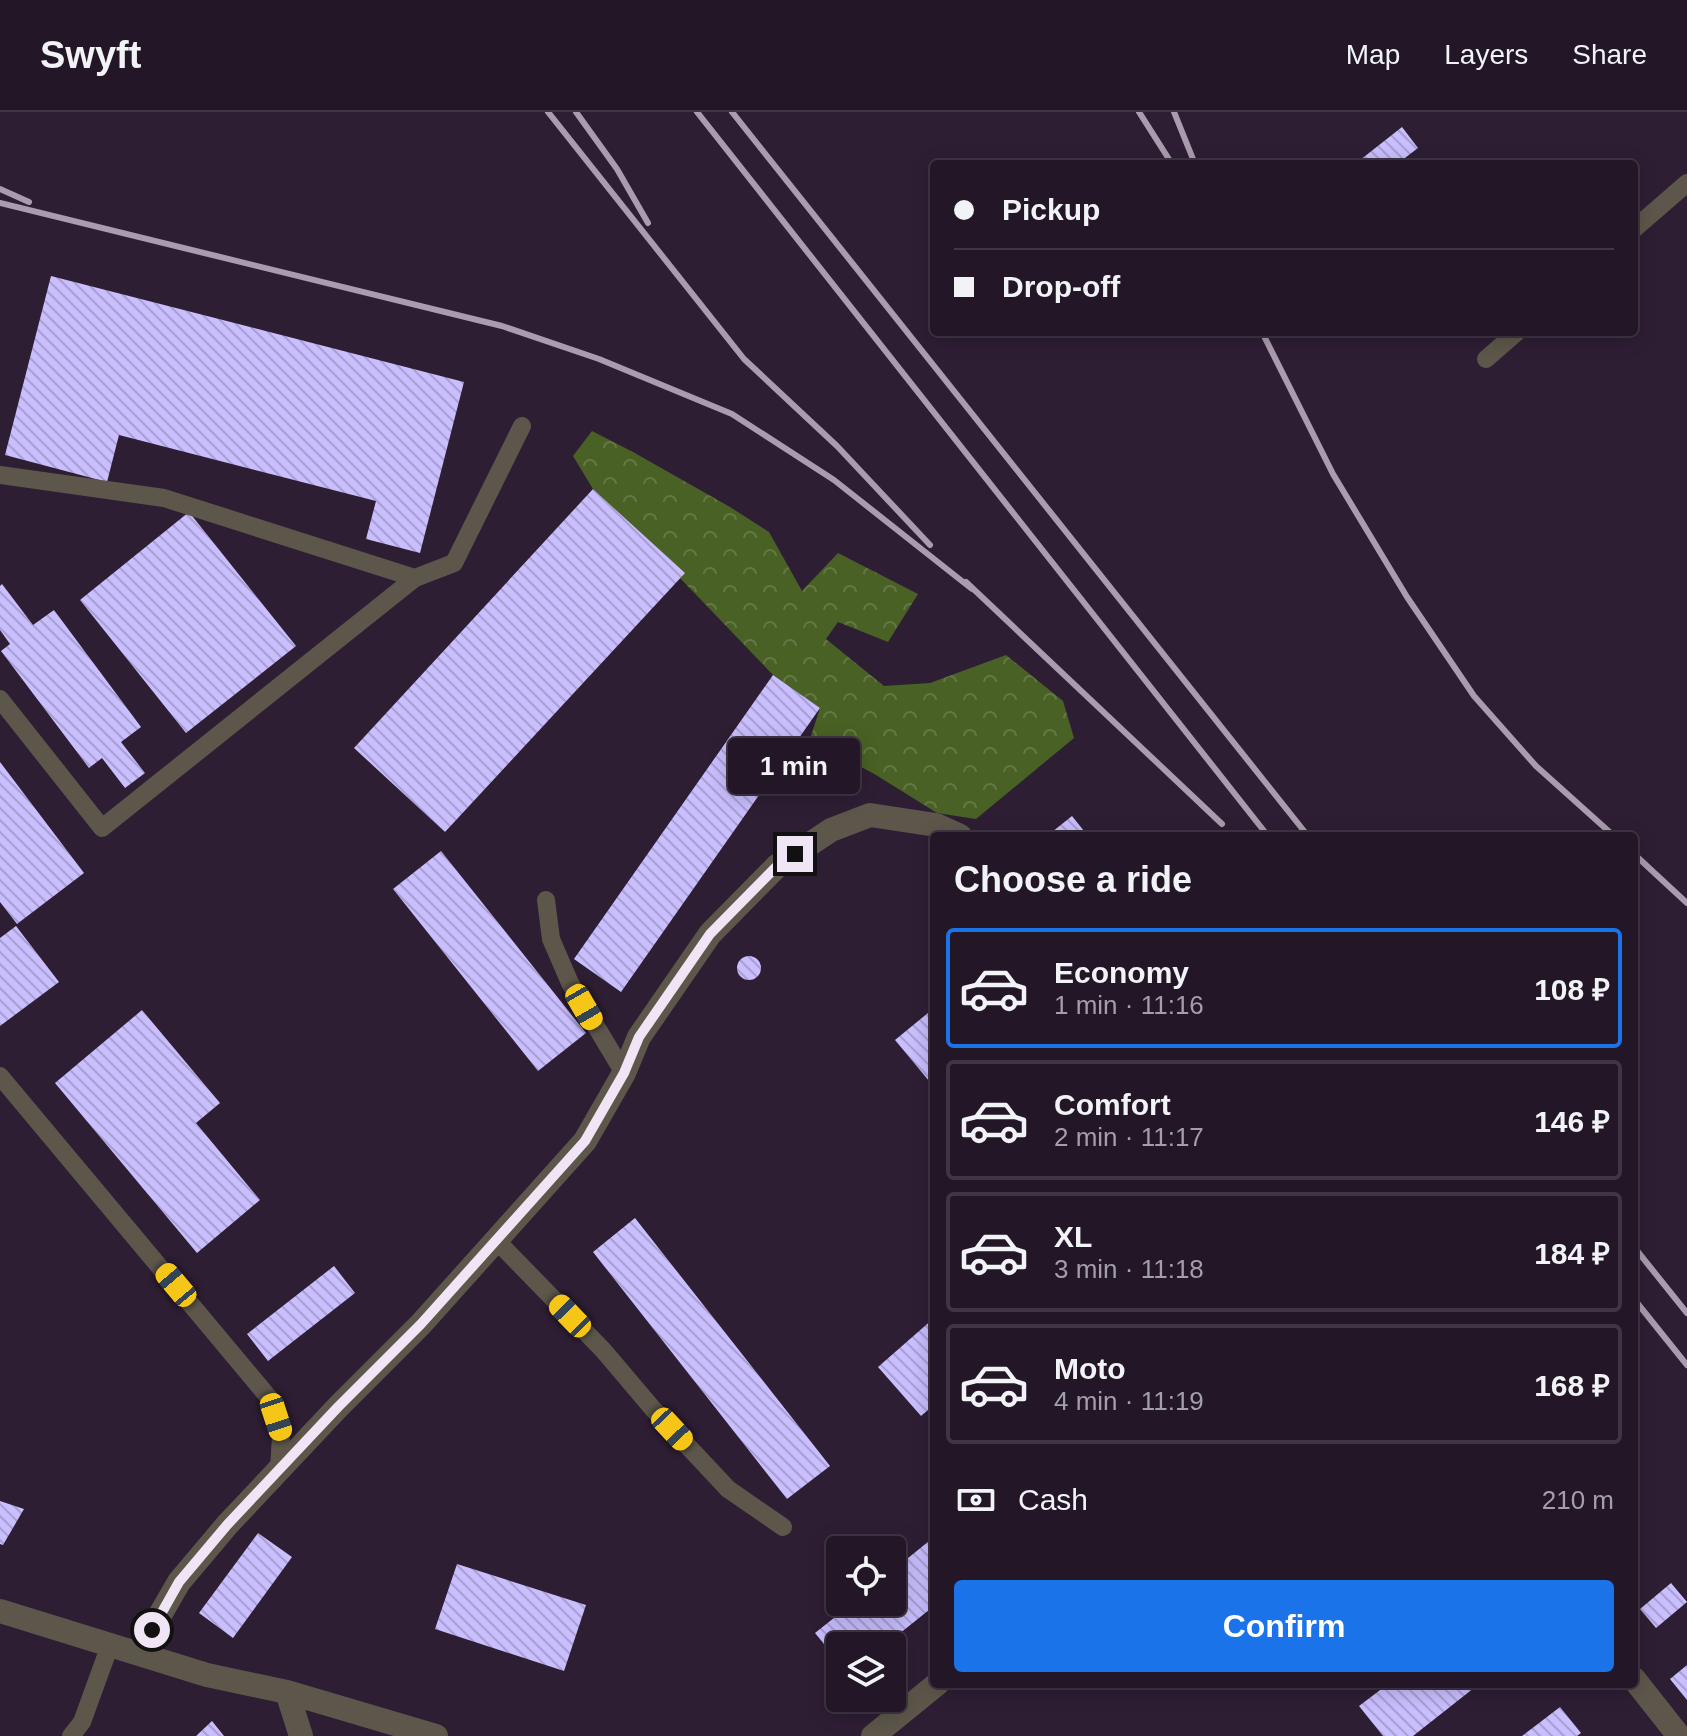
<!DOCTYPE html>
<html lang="en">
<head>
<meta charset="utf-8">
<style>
  :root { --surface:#221627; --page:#2a1f2f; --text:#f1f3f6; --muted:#a29fa7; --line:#3f3544; --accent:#1a73e8 }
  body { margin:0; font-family:Helvetica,sans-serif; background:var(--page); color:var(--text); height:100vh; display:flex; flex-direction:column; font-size:30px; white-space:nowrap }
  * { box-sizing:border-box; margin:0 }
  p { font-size:26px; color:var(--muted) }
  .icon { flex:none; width:44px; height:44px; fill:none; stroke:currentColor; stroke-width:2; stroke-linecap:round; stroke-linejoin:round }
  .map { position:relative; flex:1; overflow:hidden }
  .details { position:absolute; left:930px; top:720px; width:708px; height:856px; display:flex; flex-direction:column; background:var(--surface); border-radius:8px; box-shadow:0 4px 20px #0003,0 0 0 2px var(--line) }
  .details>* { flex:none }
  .top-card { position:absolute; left:930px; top:48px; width:708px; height:176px; border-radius:8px; box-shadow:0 4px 20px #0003,0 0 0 2px var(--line); display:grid; align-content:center; height:176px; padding:0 24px; background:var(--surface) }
  .tools { position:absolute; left:826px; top:1424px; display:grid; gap:16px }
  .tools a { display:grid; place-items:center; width:80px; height:80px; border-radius:8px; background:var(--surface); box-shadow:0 4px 20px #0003,0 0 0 2px var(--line); font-size:40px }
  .end { position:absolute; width:36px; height:36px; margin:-18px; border:10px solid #f0e5f4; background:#111; box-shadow:0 0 0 4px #111 }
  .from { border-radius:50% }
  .bubble { position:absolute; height:56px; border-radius:8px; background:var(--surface); box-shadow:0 4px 20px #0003,0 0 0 2px var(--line); font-size:26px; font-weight:600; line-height:56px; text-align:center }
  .car { position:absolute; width:24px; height:48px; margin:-24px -12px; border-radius:10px; box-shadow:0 0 6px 2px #0007; background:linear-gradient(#f5c518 24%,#345 0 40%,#f5c518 0 76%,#345 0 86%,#f5c518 0) }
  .top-card b { display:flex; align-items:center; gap:28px; height:76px; font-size:30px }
  .top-card b+b { border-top:2px solid var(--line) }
  .top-card i { width:20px; height:20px; background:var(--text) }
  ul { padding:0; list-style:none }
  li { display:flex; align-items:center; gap:24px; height:120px; margin:0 16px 12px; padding:0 8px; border:4px solid var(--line); border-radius:8px }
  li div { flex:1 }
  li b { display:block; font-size:30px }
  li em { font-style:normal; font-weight:600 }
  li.selected { border-color:var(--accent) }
  li>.icon { width:72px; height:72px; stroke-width:1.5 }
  h2 { padding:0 24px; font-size:36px; line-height:96px }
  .pay { display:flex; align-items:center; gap:20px; height:88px; padding:0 24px; font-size:30px }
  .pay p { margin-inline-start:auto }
  .button { display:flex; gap:16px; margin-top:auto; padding:16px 24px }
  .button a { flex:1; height:92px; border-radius:8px; background:var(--accent); color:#fff; font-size:32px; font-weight:600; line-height:92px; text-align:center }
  header { display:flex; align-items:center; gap:48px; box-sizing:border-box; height:112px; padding:0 40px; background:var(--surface); border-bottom:2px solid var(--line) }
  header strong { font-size:38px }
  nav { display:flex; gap:44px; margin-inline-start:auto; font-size:28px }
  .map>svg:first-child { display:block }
  .forest { fill:url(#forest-crowns) }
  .building { fill:url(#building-back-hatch) }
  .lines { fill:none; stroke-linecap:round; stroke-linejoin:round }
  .lane { stroke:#5d574b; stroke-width:18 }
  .street { stroke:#5d574b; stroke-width:24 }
  .rail { stroke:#a99cae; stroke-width:6 }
  .route { stroke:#f0e5f4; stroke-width:10 }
</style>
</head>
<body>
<header>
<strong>Swyft</strong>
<nav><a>Map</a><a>Layers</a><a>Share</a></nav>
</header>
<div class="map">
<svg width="1687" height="1624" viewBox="0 0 1687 1624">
  <defs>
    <pattern id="forest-crowns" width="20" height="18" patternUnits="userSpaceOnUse" patternTransform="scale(2)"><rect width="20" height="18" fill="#496125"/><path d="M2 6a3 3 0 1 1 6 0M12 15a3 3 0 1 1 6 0" fill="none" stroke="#647845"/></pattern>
    <pattern id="building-back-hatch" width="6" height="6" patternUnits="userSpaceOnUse" patternTransform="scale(2)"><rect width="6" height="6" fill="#c9befe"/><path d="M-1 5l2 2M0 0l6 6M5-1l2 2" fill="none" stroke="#a9a0d1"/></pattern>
  </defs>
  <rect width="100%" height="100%" fill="#2e1e34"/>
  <path class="forest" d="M592 319 633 340 730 395 769 420 802 479 838 441 918 482 888 530 838 510 826 527 884 574 930 571 1006 543 1063 589 1074 626 976 707 937 701 876 663 810 627 820 596 773 563 680 466 684 461 593 377 573 344Z"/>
  <path class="building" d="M1402 15 1418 36 1397 52H1355Z
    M51 164 464 270 420 441 366 427 376 389 119 323 107 370 5 343Z
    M593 377 685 461 445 720 354 636Z
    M189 400 296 534 186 621 80 488Z
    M2 472 33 513 54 498 141 615 121 630 145 661 125 676 102 646 89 656 1 539 10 532 0 518V474Z
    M773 563 820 596 621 880 574 847Z
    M0 650 84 761 17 812 0 790Z
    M1072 704 1088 724H1047Z
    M441 739 586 921 538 959 393 777Z
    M16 814 59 870 0 914V826Z
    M737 856a12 12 0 1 1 24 0a12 12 0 1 1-24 0Z
    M934 896V975L895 928Z
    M142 898 220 991 196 1011 260 1088 197 1141 55 971Z
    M635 1106 830 1354 787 1387 593 1140Z
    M334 1154 355 1181 268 1249 247 1222Z
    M934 1206V1293L921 1304 878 1255Z
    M0 1389 24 1397 3 1433 0 1432Z
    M258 1421 292 1445 233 1526 199 1501Z
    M934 1425V1494L884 1534H840V1552L815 1521 854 1490H892V1459Z
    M457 1452 586 1493 564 1559 435 1517Z
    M1671 1471 1687 1490 1656 1516 1640 1497Z
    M1687 1553V1588L1670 1567Z
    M1388 1572H1479L1413 1624H1383L1359 1594Z
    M1560 1595 1581 1621 1577 1624H1522Z
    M212 1609 224 1624H196Z"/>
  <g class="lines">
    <path class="lane" d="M1634 117 1687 71
      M1486 247 1517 220
      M0 363 164 386 415 466
      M0 587 102 716 415 466 454 451 522 314
      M546 788 551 827 570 871 624 961
      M0 964 270 1287 281 1323 279 1358
      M496 1128 603 1238 653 1297 728 1377 783 1415
      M71 1624 82 1610 110 1533"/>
    <path class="street" d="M0 1499 207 1563 287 1580 301 1624
      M138 1541 179 1470 227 1413 338 1295 421 1212 585 1029 624 961 639 925 710 822 777 754 831 718 870 703 936 713 960 724
      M1634 1567 1679 1624
      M287 1580 436 1624
      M873 1624 937 1572"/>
    <path class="rail" d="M548 0 744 247 837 334 930 433
      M576 0 617 57 648 111
      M697 0 1268 724
      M732 0 1308 724
      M1139 0 1172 52
      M1174 0 1195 52
      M0 77 29 90
      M0 91 502 214 599 247 732 302 834 368 972 477
      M1262 220 1333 362 1407 485 1474 584 1536 654 1614 724
      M966 470 1222 712
      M1634 742 1687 791
      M1634 1135 1687 1201
      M1634 1187 1687 1253"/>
  </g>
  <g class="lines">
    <path class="route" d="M152 1518 179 1470 227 1413 338 1295 421 1212 585 1029 624 961 639 925 710 822 777 754 795 742"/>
  </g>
</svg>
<div class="tools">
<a><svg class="icon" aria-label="locate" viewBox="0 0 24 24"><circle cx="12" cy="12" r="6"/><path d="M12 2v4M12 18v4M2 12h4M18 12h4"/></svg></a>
<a><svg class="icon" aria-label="layers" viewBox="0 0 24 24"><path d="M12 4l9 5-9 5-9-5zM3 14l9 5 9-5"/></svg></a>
</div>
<i class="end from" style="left:152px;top:1518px"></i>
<i class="end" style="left:795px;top:742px"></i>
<div class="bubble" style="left:728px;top:626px;width:132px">1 min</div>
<i class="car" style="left:584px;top:895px;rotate:150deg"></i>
<i class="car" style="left:176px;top:1173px;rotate:320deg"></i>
<i class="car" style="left:570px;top:1204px;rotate:316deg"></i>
<i class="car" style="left:276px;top:1305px;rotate:162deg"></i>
<i class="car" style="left:672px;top:1317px;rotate:137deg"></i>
<div class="top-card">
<b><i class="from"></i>Pickup</b>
<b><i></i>Drop-off</b>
</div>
<section class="details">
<h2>Choose a ride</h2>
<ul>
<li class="selected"><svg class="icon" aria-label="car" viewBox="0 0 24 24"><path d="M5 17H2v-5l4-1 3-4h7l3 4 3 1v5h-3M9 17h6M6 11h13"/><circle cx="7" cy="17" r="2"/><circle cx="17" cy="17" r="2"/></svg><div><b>Economy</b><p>1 min · 11:16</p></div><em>108 ₽</em></li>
<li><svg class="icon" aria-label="car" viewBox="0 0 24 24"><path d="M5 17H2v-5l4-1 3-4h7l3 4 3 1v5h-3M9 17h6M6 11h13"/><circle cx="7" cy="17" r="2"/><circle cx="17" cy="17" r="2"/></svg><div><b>Comfort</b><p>2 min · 11:17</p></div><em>146 ₽</em></li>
<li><svg class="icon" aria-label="car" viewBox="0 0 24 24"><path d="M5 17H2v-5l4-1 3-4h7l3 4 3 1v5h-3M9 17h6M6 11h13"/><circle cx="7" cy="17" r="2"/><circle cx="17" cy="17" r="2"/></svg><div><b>XL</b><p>3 min · 11:18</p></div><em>184 ₽</em></li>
<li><svg class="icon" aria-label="car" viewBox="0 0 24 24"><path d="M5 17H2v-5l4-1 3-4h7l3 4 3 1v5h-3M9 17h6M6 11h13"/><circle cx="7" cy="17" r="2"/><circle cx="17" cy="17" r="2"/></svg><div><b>Moto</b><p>4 min · 11:19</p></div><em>168 ₽</em></li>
</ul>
<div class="pay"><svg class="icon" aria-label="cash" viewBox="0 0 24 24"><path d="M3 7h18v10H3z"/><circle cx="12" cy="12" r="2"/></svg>Cash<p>210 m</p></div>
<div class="button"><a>Confirm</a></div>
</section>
</div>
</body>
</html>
